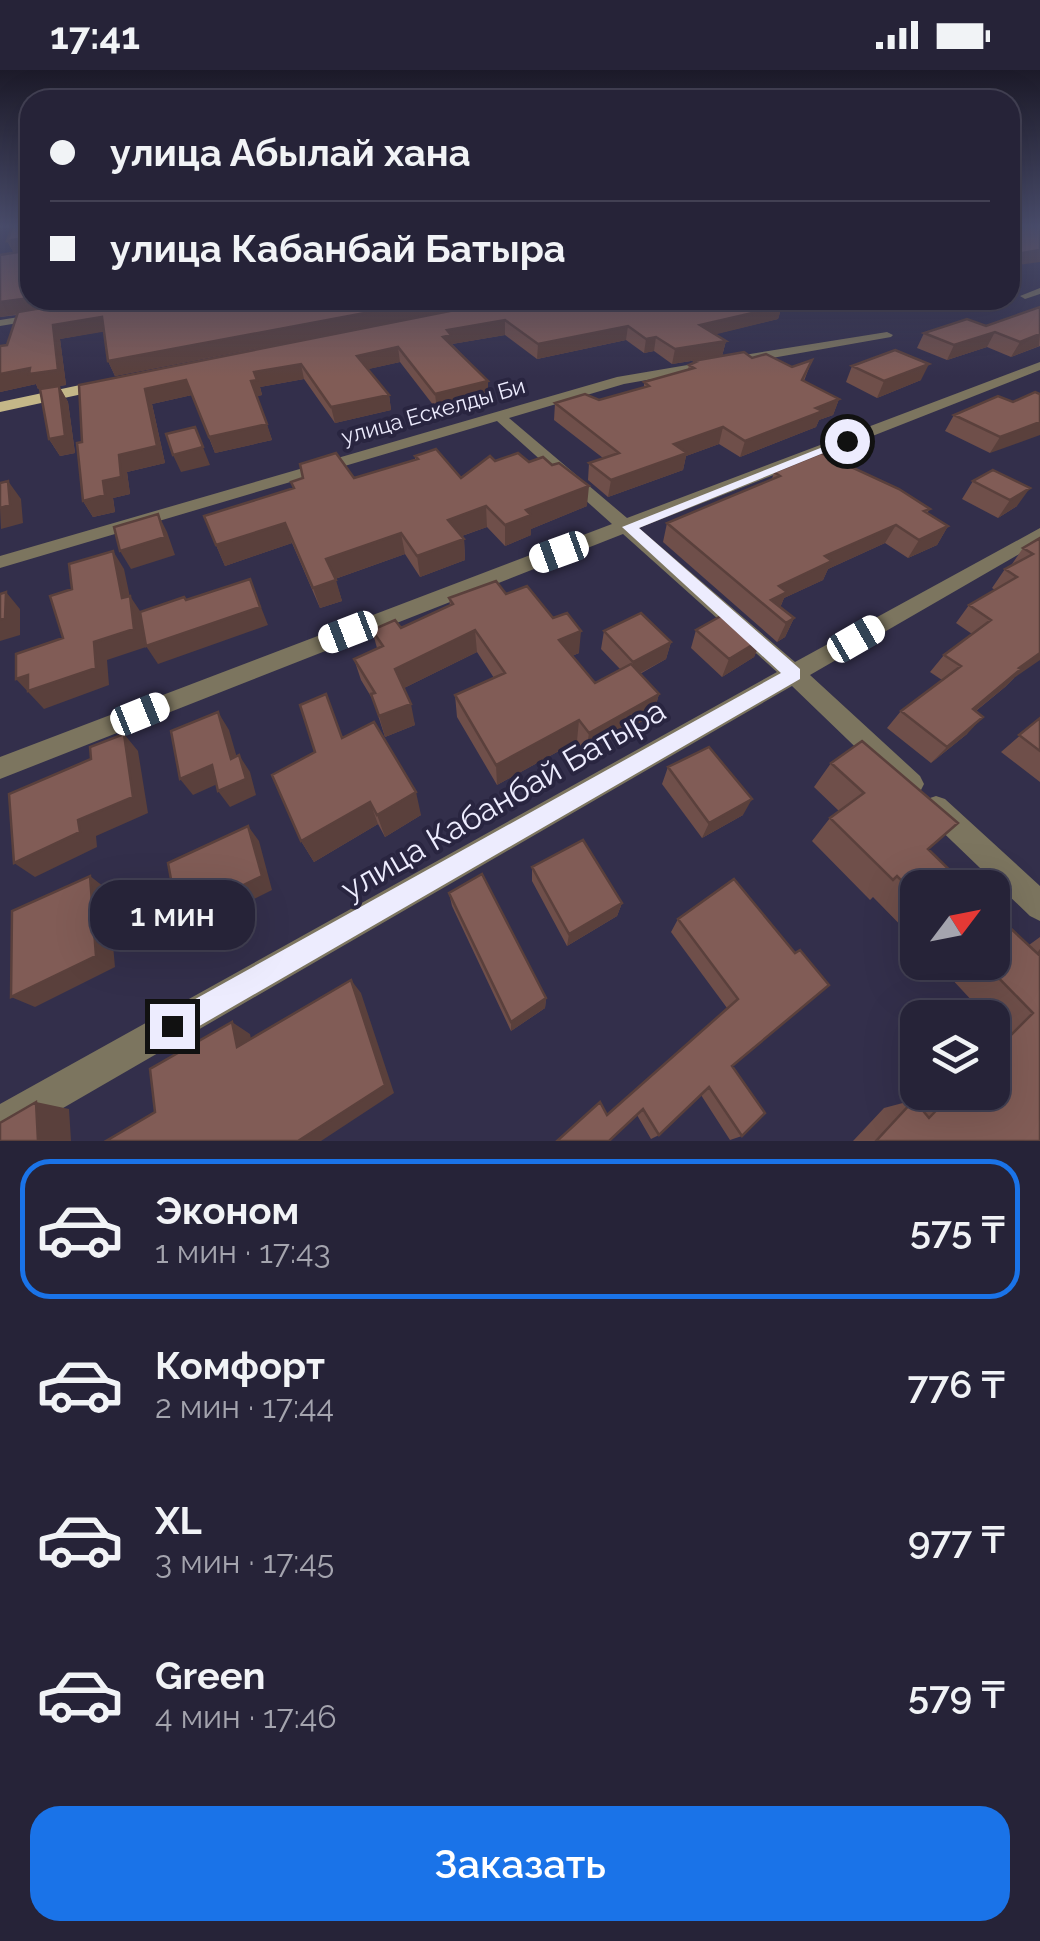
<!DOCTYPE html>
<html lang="ru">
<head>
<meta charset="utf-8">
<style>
  :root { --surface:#262338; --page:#322f43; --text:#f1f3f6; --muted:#a4a4ae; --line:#424053; --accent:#1a73e8 }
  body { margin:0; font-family:Raleway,sans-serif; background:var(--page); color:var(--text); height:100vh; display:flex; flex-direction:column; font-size:38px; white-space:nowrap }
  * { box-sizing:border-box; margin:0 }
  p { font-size:32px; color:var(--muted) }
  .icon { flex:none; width:55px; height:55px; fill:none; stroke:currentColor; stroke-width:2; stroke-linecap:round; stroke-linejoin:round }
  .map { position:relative; height:1071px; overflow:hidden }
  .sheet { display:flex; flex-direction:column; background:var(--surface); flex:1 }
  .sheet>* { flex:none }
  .hud { position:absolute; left:20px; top:20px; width:1000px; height:220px; border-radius:30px; box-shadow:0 10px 40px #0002,0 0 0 2px var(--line); display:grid; align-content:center; height:220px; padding:0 30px; background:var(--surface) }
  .needle { width:65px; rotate:58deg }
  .controls { position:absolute; left:900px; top:800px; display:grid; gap:20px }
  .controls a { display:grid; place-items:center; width:110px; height:110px; border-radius:20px; background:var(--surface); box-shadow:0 10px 40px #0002,0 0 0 2px var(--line); font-size:50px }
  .end { position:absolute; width:45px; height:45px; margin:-22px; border:12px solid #edecfe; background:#111; box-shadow:0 0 0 5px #111 }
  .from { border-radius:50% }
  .bubble { position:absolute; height:70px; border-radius:30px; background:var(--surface); box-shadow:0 10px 40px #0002,0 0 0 2px var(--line); font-size:32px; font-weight:600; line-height:70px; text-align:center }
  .car { position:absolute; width:30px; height:60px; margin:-30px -15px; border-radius:12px; box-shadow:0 0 8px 2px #0007; background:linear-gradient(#fff 24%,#345 0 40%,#fff 0 76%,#345 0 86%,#fff 0) }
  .hud b { display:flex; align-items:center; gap:35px; height:95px; font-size:38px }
  .hud b+b { border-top:2px solid var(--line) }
  .hud i { width:25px; height:25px; background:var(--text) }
  ul { padding:18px 0 0; list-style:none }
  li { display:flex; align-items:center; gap:30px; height:140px; margin:0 20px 15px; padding:0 10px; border:5px solid transparent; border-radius:30px }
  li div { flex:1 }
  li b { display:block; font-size:38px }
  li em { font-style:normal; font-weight:600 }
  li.selected { border-color:var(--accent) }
  li>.icon { width:90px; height:90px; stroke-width:1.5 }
  .primary-button { display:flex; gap:20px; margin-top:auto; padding:20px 30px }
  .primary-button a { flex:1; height:115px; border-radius:30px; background:var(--accent); color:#fff; font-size:40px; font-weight:600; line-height:115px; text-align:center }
  .status { display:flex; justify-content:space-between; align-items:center; height:70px; padding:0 50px; background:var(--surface); direction:ltr }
  .status svg { height:28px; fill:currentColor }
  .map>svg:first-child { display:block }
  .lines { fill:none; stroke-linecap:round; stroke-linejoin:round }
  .minor { fill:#7c755f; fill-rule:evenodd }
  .primary { fill:#c4b788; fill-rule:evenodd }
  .wall { fill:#6f4f4a }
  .shaded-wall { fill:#5a403c }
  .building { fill:#815c56; stroke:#5a403c; stroke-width:2.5 }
  .route { fill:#edecfe }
  .labels { text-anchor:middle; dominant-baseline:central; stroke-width:8; stroke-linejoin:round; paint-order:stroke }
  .far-street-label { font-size:22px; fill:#edecfe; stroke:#292540 }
  .near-street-label { font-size:32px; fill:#edecfe; stroke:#292540 }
</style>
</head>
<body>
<div class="status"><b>17:41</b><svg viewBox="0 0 49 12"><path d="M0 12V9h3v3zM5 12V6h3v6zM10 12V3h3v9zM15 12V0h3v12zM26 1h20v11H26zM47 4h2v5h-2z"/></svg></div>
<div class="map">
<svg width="1040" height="1071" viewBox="0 0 1040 1071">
  <rect width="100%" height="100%" fill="#332f4b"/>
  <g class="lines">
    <path class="minor" d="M1040 218V224L1025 229 1020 226Z
      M38 244 44 247 42 249 0 256V250Z
      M887 262 893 265 891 267 744 293 738 289 744 285Z
      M711 291 717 295 715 298 624 314 509 348 627 448 1040 292V300L639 458 795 592 1040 458V472L810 605 920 706 924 714 920 722 911 726 902 722 792 616 13 1067 0 1071V1034L777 602 623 464 0 709V687L612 454 497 351 0 498V486L617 307Z
      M936 726 945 729 1040 816V851L1030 846 927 747 923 738 927 729Z"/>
    <path class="primary" d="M113 308 121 313 119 316 0 342V332Z"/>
  </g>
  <path class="wall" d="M12 157H30V230H770L782 236 778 249 715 264 726 271 722 286 672 294 654 281 644 283 626 270 537 289 505 265 452 274 488 311V327L437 340 400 292 368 299 389 325 391 340 335 353 304 309 260 317 262 325 257 326 272 370 215 383 192 325 152 334 165 393 127 402 130 424 113 428 115 442 93 447 83 431 77 373 82 372 79 315 450 241 115 306 108 291 104 261 60 269 66 315 59 316 68 332 75 383 60 386 49 369 40 319 47 318 38 319 36 314 0 322V276L7 275 17 245 0 247V185L24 181 14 183 7 171Z
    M1040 237V276L1011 287 987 277 947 290 917 278 924 263 986 256Z
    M752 288 792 297 812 290 804 311 839 329 833 345 819 350 816 357 740 387 719 374 686 386 683 400 608 427 588 410 589 393 603 388 554 350 555 333 599 330 644 317V312L688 299 689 295 693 294V291Z
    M852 296 921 310 877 328 846 312Z
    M1040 324 990 383 945 361 954 345 1013 332Z
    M415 386 461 408 495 391 587 436 531 459V465L505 476 487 457 462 466 464 469 465 490 420 507 405 484 335 509 342 531 320 538 292 473 225 496 216 475 293 418 291 412 354 408 415 390Z
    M993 400 1017 436 998 448 962 429 973 411Z
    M774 402 930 439 927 443 948 456 937 475 908 488 885 473 828 499 823 510 784 528 780 538 794 548 785 567 777 572 663 472 667 453 772 409Z
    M1040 468 1014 608 1005 617 976 641 967 664 931 693 887 658 901 641 942 610 930 602 944 585 972 564 956 553 969 535 995 520 992 518 1005 499 1010 497 1023 478Z
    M506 524 579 583 572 586 595 613 620 599 601 579 604 561 671 572 666 589 640 604 659 624 653 645 586 683 577 671 497 715 457 647 455 625 494 608 477 582 404 618 415 655 385 667 373 630 361 610 354 589 377 578 372 560 401 558 450 536 449 528Z
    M696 560 762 569 754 587 722 607 691 578Z
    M1040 648V712L1001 682Z
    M342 668 421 745 385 767 378 754 314 792 301 771Z
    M831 693 928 780 918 818V873L873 827 870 830 812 771 830 748 839 741 814 717Z
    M668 697 743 745 702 768 662 714Z
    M532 797 622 833 617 846 567 876 532 811Z
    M449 823 546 928 545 938 511 961 452 836Z
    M678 849 795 883 732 996 742 1066 730 1070 701 1025 659 1065 651 1069 637 1045H607L727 938 671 862Z
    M1040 867V1071H853L884 1038 914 1030 918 1034 931 1022H992V962L997 957 992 952V948H988L936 892H992L1029 875Z"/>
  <path class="shaded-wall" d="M23 168 29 180 14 183 7 171Z
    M1040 180V192L1010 196V185Z
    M30 228V230H106L0 247V232Z
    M434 230H506L115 306 108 291Z
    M782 236 778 249 697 269 700 255Z
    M102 247 108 261 60 269 66 315 59 316 68 332 75 383 60 386 49 369 59 316 38 319 36 314 0 322V304L53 255Z
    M505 250V265L452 274V279L443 267 447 260Z
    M628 256 626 270 537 289 538 274Z
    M995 262 987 277 947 290 954 275Z
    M1040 264 1039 276 1011 287 1020 272Z
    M656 267 654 281 644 283 646 269Z
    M726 271 722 286 672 294 675 279Z
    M398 277 400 292 360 301 357 286Z
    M301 294 304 309 260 317 262 325 256 327 251 311 254 302Z
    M929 294 921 310 877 328 884 311Z
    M186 310 192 325 152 334 165 393 127 402 130 424 113 428 115 442 93 447 83 431 103 411 119 385 145 319Z
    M488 311V327L437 340 435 324Z
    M389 325 391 340 335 353 331 337Z
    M839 329 833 345 819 350 816 357 740 387 745 371 816 338Z
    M1040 352V365L990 383 1000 367Z
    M267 354 272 370 215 383 209 367Z
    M195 357 210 395 181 402 173 385Z
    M723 357 719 374 686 386 683 400 608 427 611 410 674 374Z
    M8 411 21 429 23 453 1 459 0 438Z
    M589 416 587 436 531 459V465L505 476V455L526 440Z
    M1030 418 1017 436 998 448 1010 430Z
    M486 436 487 457 450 470 448 450Z
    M158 444 167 462 175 485 131 499 120 481Z
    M285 453 292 473 225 496 216 475Z
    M896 455 885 473 828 499 823 510 784 528 779 540 768 538 779 516 825 486Z
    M948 456 937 475 908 488 919 470Z
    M401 463 405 484 332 510 326 489Z
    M464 469 465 490 420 507 417 486Z
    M113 481 124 499 131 532 130 526 142 544 146 577 107 590 109 615 44 639 16 609 94 572 122 528Z
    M250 509 268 555 158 594 146 576Z
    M336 510 342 531 320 538 313 518Z
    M6 522 20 539V565L0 571V550Z
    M794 548 785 567 777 572 786 553Z
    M475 560 477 582 400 620 395 599Z
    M581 561 579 583 557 592 559 570Z
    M762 569 754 587 722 607 729 589Z
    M671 572 666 589 629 609 633 592Z
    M1040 583V590L1014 608 1005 617 957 656 973 639 1019 598Z
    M659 624 653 645 586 683 589 663Z
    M411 634 415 655 385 667 379 646Z
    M218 642 229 660 242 705 231 689Z
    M983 647 967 664 931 693 947 677Z
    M579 650 577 671 497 715 496 695Z
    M124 664 138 681 148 743 96 766 97 777 35 807 14 793 78 750Z
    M239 685 250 702 256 725 230 737 218 721Z
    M212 695 224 711 193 725 180 709Z
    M416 722 421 745 385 767 377 745Z
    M752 729 743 745 702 768 709 753Z
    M370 732 378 754 314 792 301 771Z
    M248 756 259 771 272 820 193 860 178 847Z
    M90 806 108 820 115 897 35 937 11 927Z
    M622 833 617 846 567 876 569 864Z
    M351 910 361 923 394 1023 321 1071H298Z
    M546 928 545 938 511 961V952Z
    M232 952 250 964 255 988 237 977Z
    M36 1032 69 1039 71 1071H38Z"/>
  <path class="building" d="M12 157H30L27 172 23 168 7 171Z
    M1010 157H1040V180L1010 185Z
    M27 177H30V228L0 232V185L24 181Z
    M89 230H434L108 291 102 247 53 255 58 300 29 304 30 298 0 304V276L7 275 18 242Z
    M505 230H770L782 236 700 255 726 271 675 279 656 267 646 269 628 256 538 274 505 250 447 260 451 265 443 267 488 311 435 324 398 277 357 286 389 325 331 337 301 294 254 302 257 310 251 311 267 354 209 367 186 310 145 319 157 376 119 385 121 407 103 411 105 425 83 431 77 373 82 372 79 315Z
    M1040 237V264L1020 272 995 262 954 275 924 263 967 249 986 256Z
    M895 280 929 294 884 311 852 296Z
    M744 282 752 288 766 284 792 297 812 290 802 310 839 329 816 338 823 341 745 371 723 357 674 374 687 383 611 410 589 393 619 383 555 333 585 324 599 330 649 316 644 312 694 298 689 295 696 292 693 291Z
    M59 316 65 366 49 369 40 319Z
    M1035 322 1040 324V352L1000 367 954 345 998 326 1013 332Z
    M195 357 203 377 173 385 166 364Z
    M436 379 461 408 490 386 495 391 518 383 529 392 543 387 552 395 559 393 589 416 526 440 531 445 505 455 486 436 448 450 464 469 417 486 401 463 326 489 336 510 313 518 285 453 216 475 204 446 294 418 291 412 303 408 300 394 336 383 354 408 418 389 415 386Z
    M821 383 899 419 930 439 924 441 948 456 919 470 896 455 825 486 832 491 779 516 787 522 771 530 794 548 786 553 667 453 780 406 774 402Z
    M993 400 1030 418 1010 430 973 411Z
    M8 411 10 435 0 438V413Z
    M158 444 165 467 120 481 114 457Z
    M1040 468V583L1019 598 1021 599 973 639 983 647 947 677 901 641 961 596 944 585 991 550 969 535 1017 507 1005 499 1033 484 1023 478Z
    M113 481 122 528 130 526 134 559 94 572 96 598 28 621V605L16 609V584L63 568 50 526 72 519 69 494Z
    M250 509 260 537 146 576 140 542 184 527 186 530Z
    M496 511 506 524 527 516 553 548 567 543 581 561 559 570 595 613 631 594 659 624 589 663 579 650 496 695 455 625 505 603 475 560 395 599 411 634 379 646 371 624 375 623 354 589 383 576 372 560 395 550 401 558 453 534 449 528Z
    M6 522 5 548 0 550V524Z
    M730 541 762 569 729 589 696 560Z
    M641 543 671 572 633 592 604 561Z
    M326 624 342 668 374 652 416 722 377 745 370 732 301 771 272 705 315 682 300 635Z
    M218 642 231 689 239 685 246 709 218 721 212 695 180 709 171 661Z
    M1040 648V681L1019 665Z
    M124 664 133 727 78 750 80 762 14 793 9 724 91 689 90 677Z
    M862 671 958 753 928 779 968 818H918V827L897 806 893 810 830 748 864 723 831 693Z
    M709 677 752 729 709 753 668 697Z
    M248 756 262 806 178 847 168 793Z
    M583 770 622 833 569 864 532 797Z
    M482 804 546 928 511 952 449 823Z
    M90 806 96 886 11 927 12 841Z
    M734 809 795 883 800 880 829 915 732 996 765 1043 742 1066 709 1017 659 1065 643 1039 609 1071H557L600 1032 607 1045 738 929 678 849Z
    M992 841 1038 884 1040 881V1071H876L914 1030 929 1048 954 1022H992V984L1033 943 983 892H992Z
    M351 910 385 1015 298 1071H106L155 1042 150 999 232 952 237 977Z
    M36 1032 38 1071H0V1053Z"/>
  <linearGradient id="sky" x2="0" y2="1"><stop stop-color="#1c1a29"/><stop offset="0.51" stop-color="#4a4d6c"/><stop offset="1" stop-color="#4a4d6c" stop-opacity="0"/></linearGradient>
  <rect width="1040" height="307" fill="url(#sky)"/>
  <path class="route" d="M843 369 853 371 639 458 800 599V609L182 966 172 970 163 966 159 956 163 947 781 603 622 457Z"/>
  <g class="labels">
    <g class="far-street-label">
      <text transform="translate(433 341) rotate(-16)">улица Ескелды Би</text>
    </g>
    <g class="near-street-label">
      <text transform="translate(503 729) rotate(-30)">улица Кабанбай Батыра</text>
    </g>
  </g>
</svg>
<div class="controls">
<a><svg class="needle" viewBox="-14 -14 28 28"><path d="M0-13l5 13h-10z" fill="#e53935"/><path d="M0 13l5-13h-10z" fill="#a4a4ae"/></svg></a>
<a><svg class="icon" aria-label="layers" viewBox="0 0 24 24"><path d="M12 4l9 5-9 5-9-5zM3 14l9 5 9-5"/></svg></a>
</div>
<i class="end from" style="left:847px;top:371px"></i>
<i class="end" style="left:172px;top:956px"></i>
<div class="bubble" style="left:90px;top:810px;width:165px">1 мин</div>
<i class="car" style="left:559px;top:482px;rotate:250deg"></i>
<i class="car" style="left:348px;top:562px;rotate:249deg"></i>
<i class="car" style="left:856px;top:569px;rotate:60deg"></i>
<i class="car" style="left:140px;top:644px;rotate:68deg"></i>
<div class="hud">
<b><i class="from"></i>улица Абылай хана</b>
<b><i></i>улица Кабанбай Батыра</b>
</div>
</div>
<section class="sheet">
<ul>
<li class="selected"><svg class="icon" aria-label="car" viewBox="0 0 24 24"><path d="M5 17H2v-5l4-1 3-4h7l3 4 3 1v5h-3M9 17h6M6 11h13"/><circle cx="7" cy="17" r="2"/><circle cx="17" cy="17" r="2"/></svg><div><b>Эконом</b><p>1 мин · 17:43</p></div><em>575 ₸</em></li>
<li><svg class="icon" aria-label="car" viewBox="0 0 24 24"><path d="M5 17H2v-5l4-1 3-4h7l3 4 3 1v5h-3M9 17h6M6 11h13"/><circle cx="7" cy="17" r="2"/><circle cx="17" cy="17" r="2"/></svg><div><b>Комфорт</b><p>2 мин · 17:44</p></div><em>776 ₸</em></li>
<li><svg class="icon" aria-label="car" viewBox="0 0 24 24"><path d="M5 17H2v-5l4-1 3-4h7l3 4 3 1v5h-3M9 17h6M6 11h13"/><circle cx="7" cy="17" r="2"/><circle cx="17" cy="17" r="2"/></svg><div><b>XL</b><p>3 мин · 17:45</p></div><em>977 ₸</em></li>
<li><svg class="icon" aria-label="car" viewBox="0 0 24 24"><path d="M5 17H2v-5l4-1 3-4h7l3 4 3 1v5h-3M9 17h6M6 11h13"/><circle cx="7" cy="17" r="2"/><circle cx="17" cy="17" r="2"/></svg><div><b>Green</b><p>4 мин · 17:46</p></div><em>579 ₸</em></li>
</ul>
<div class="primary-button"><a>Заказать</a></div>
</section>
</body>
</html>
